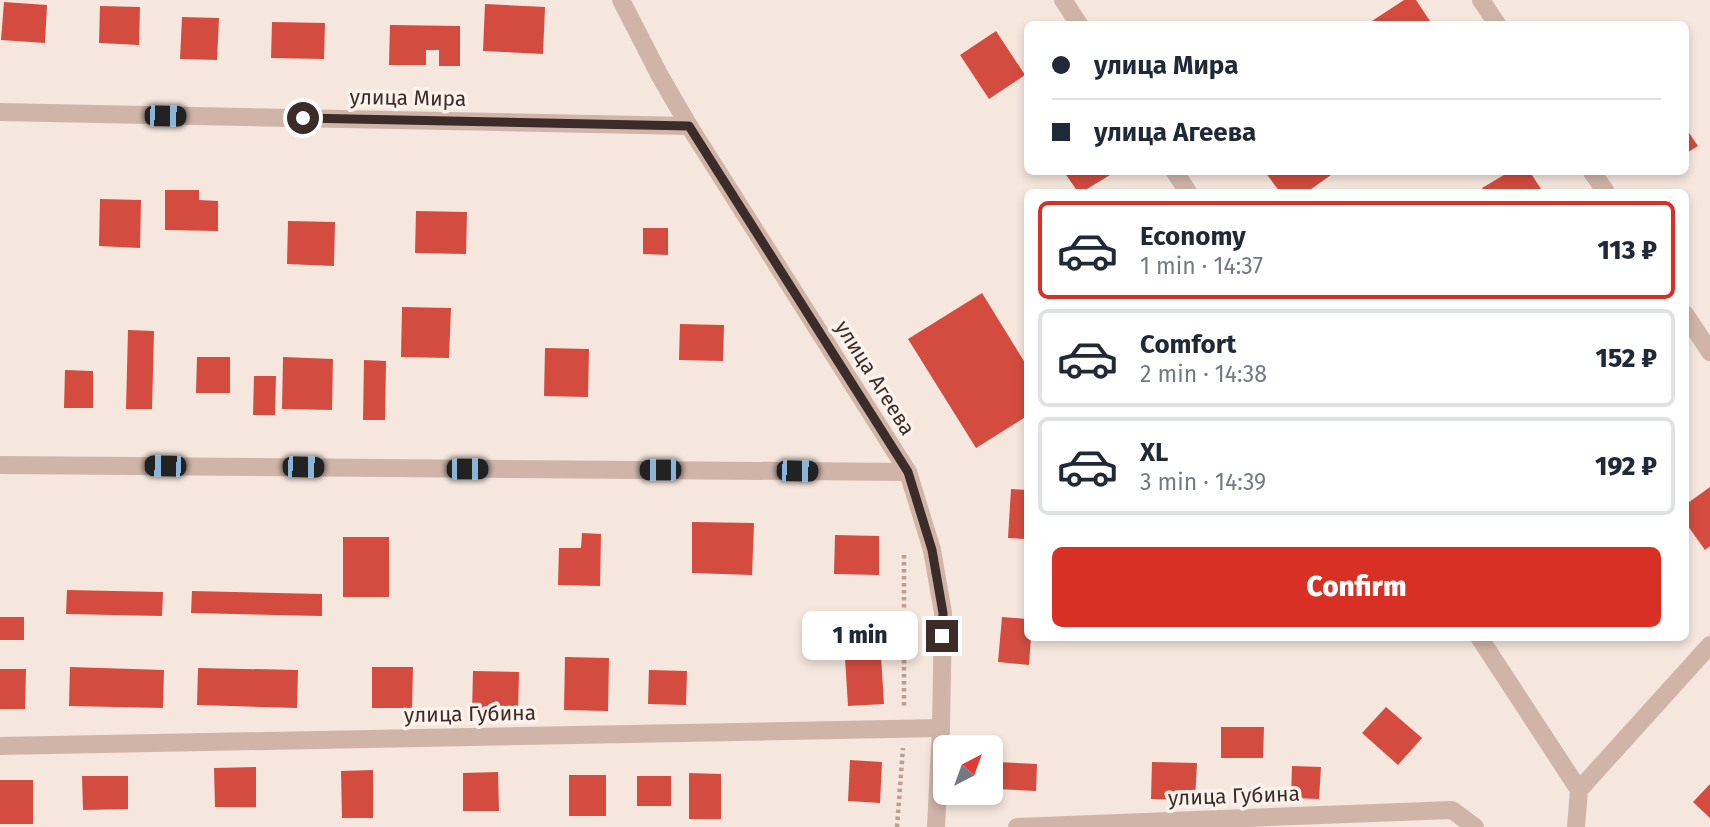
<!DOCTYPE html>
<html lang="en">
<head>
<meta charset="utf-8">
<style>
  :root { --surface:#fff; --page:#f6f6f7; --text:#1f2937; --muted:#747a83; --line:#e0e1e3; --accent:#d93025 }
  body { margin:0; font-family:"Fira Sans",sans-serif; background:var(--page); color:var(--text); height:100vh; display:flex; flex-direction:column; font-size:26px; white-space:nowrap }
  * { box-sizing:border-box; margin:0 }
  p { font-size:23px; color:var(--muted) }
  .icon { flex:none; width:38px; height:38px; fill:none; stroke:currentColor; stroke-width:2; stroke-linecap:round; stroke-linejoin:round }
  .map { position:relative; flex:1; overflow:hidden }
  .details { position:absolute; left:1024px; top:189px; width:665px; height:452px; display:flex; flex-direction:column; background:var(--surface); border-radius:10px; box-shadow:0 4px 10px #0003 }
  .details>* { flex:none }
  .banner { position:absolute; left:1024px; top:21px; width:665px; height:154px; border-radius:10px; box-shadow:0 4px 10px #0003; display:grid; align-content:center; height:154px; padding:0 28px; background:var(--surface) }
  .needle { width:46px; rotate:41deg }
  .buttons { position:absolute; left:933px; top:735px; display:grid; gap:14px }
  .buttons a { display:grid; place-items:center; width:70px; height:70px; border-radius:10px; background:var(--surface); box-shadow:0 4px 10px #0003; font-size:35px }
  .end { position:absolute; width:32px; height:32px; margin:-16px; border:9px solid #3c2c29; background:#fff; box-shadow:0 0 0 4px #fff }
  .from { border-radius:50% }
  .bubble { position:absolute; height:49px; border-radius:10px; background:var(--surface); box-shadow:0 4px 10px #0003; font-size:23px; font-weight:800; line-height:49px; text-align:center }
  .car { position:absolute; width:21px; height:42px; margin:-21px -10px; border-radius:9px; box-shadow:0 0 5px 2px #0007; background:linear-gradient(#222 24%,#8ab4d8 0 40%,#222 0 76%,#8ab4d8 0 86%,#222 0) }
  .banner b { display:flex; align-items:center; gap:24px; height:66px; font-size:26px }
  .banner b+b { border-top:2px solid var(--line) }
  .banner i { width:18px; height:18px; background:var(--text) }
  ul { padding:12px 0 0; list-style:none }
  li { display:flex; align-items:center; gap:21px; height:98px; margin:0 14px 10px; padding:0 14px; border:4px solid var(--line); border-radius:10px }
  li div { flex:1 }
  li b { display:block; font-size:26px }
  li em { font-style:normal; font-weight:800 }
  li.active { border-color:var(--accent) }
  li>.icon { width:63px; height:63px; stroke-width:1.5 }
  .button { display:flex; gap:14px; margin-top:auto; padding:14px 28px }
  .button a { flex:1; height:80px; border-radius:10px; background:var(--accent); color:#fff; font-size:28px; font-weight:800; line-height:80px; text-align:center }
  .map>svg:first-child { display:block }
  .building { fill:#d34c3f }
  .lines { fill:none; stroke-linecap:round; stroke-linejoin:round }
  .path { stroke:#bc9e92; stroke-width:4.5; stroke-dasharray:3.5 3.5; stroke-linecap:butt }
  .minor { stroke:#d0b4a8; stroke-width:18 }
  .tertiary { stroke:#d0b4a8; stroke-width:18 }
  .route { stroke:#3c2c29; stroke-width:9 }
  .labels { text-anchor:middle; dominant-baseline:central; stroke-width:7; stroke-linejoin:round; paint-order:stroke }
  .street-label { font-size:21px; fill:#3c2c29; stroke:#fcf2ec }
</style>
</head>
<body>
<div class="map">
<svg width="1710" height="827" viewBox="0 0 1710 827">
  <rect width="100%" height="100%" fill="#f5e7de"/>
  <path class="building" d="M1404 0H1416L1432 24H1374L1372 21Z
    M4 2 47 5 45 43 1 40Z
    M485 4 545 7 543 54 483 51Z
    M100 6 140 7 139 45 99 43Z
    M182 17 219 18 217 60 180 59Z
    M272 22 325 23 324 59 271 58Z
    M390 25 460 26V66H439V50H426V65H389Z
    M996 31 1025 75 989 99 960 55Z
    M1685 127 1698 146 1685 154Z
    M1064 172H1115L1082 192H1078Z
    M1265 172H1329L1331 175 1307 192H1280Z
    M1509 172H1530L1543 192H1485L1482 188Z
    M165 190H199V200L218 201V231L165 230Z
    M100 199 141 200 140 248 99 246Z
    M416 211 467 212 466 254 415 253Z
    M288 221 335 222 334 266 287 264Z
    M643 228H668V255L643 254Z
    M982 293 1027 366V416L976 448 908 339Z
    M402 307 451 308 449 358 401 357Z
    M680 324 724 325 723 361 679 360Z
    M128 330 154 331 152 409H126Z
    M545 348 589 349 588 397 544 396Z
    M197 357H230V393H196Z
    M283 357 333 359 332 410 282 409Z
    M364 360 386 361 385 420H363Z
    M65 370 93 371V408H64Z
    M254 376H276L275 415H253Z
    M1710 487V546L1705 550 1685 522V505Z
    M1011 489 1027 490V539L1008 538Z
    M692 522 754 523 752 575 692 573Z
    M582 533 601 534 600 586 558 585 559 548H581Z
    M835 535 879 536V575L834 574Z
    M343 537H389V597H343Z
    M67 590 163 592 162 616 66 614Z
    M192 591 322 594V616L191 613Z
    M0 617H24V640H0Z
    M1002 617 1027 619V637H1031L1029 665 998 662Z
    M881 656 884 704 848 706 845 658Z
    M565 657 609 658 608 711 564 710Z
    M70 667 164 670 163 708 69 706Z
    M372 667H413L412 708H372Z
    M198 668 298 670 297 708 197 705Z
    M0 669H26L25 709H0Z
    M649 670 687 671 686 705 648 704Z
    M473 671 519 672 518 713 472 712Z
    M1386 707 1422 738 1398 765 1362 733Z
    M1221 727H1264L1263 758H1221Z
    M850 760 882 762 880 803 848 801Z
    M998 762 1037 764 1036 791 997 789Z
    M1152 762 1197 763 1195 800 1151 799Z
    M1292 766 1321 767 1319 799 1291 798Z
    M256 767V807H215L214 768Z
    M373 770V818H342L341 771Z
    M498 772 499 811H463V773Z
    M689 773 721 774V819H689Z
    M569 775H606V816H569Z
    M82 776H128V809L83 810Z
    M637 776H671V806H637Z
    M0 780H33V824H0Z
    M1710 784V818L1693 802Z"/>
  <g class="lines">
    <path class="path" d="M904 555V708
      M897 827 903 748"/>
    <path class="minor" d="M1063 0 1079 24
      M1481 0 1497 24
      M0 112 689 126
      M1175 172 1188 192
      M1592 172 1606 192
      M1685 314 1710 352
      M0 465 908 472
      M1479 637 1579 790
      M0 746 941 728
      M1017 827 1452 810 1475 827
      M1576 827 1579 790 1710 645"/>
    <path class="tertiary" d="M621 0 660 76 689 126 908 472 932 550 943 613 941 728 936 827"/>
  </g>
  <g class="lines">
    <path class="route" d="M303 118 689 126 908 472 932 550 943 613 942 636"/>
  </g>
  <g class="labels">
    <g class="street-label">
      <text transform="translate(408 98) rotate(1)">улица Мира</text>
      <text transform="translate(875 378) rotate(58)">улица Агеева</text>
      <text transform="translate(470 714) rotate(-1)">улица Губина</text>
      <text transform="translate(1234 796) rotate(-2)">улица Губина</text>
    </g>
  </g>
</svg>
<div class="buttons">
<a><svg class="needle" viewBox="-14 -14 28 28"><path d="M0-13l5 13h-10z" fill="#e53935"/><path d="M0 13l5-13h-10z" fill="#747a83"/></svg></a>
</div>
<i class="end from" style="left:303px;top:118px"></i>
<i class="end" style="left:942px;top:636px"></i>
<div class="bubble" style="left:802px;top:611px;width:116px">1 min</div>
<i class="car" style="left:165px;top:116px;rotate:91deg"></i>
<i class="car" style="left:165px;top:466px;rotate:271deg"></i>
<i class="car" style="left:303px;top:467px;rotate:91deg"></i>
<i class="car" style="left:467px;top:469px;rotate:90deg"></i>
<i class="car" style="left:660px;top:470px;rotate:270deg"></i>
<i class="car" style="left:797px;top:471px;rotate:91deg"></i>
<div class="banner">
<b><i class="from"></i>улица Мира</b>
<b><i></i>улица Агеева</b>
</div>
<section class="details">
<ul>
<li class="active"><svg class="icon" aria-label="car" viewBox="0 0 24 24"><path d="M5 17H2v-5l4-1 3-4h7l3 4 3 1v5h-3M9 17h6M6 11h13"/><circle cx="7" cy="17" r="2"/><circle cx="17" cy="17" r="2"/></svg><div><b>Economy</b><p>1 min · 14:37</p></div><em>113 ₽</em></li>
<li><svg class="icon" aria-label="car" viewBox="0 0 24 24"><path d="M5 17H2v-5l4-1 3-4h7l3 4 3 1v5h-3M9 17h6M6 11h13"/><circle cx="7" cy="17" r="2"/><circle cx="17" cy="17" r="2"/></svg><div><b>Comfort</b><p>2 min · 14:38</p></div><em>152 ₽</em></li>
<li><svg class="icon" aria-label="car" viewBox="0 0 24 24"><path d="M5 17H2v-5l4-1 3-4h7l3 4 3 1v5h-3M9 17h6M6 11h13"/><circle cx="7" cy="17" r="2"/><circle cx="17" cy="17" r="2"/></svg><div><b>XL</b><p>3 min · 14:39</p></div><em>192 ₽</em></li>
</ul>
<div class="button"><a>Confirm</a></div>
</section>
</div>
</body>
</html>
